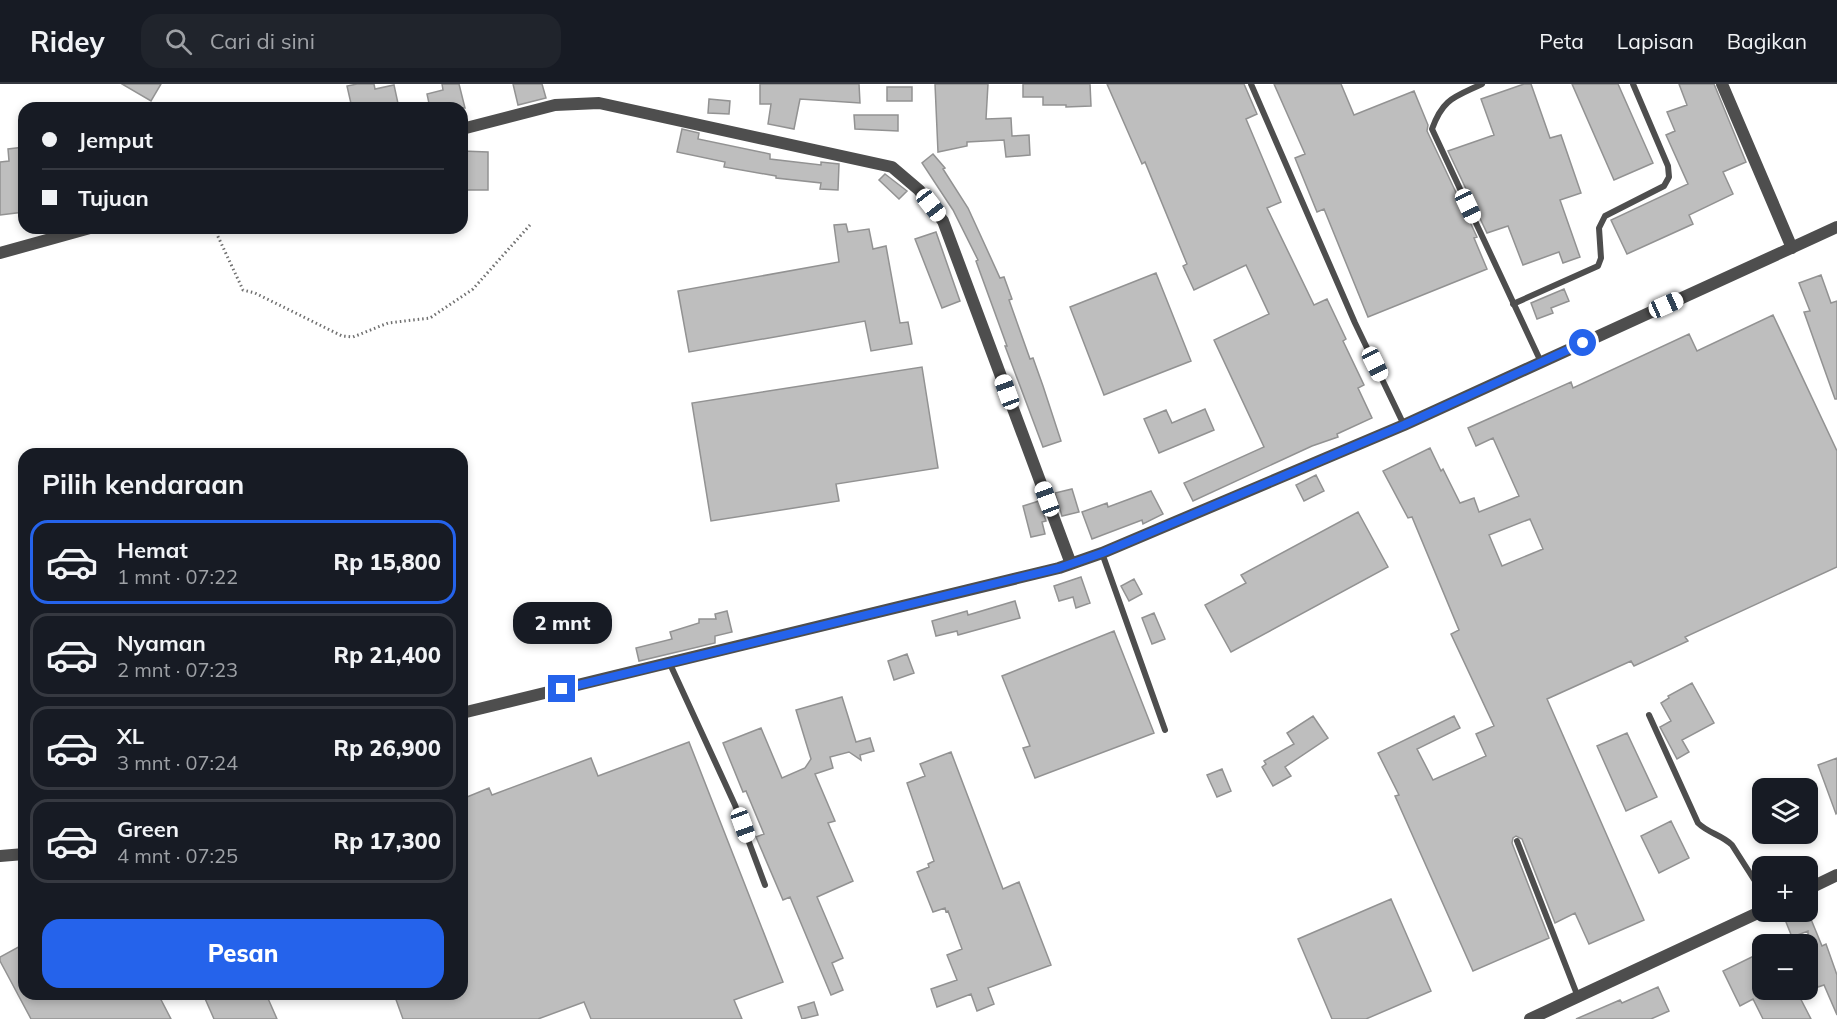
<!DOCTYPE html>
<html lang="id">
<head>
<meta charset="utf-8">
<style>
  :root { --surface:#171b24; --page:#20242c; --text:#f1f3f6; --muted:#9ea1a6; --line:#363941; --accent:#2563eb }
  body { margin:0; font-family:Mulish,sans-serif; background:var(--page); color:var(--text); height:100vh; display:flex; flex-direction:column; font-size:22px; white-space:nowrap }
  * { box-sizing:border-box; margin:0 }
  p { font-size:20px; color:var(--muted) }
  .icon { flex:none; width:33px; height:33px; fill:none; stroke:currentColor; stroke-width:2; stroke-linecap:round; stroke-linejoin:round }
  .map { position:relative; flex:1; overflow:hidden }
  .details { position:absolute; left:18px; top:364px; width:450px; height:552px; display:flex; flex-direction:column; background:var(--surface); border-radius:18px; box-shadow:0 3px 9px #0003 }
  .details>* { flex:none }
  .banner { position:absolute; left:18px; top:18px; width:450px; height:132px; border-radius:18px; box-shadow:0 3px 9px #0003; display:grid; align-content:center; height:132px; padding:0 24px; background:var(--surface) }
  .fabs { position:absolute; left:1752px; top:694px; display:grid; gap:12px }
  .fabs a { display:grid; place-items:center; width:66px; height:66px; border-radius:12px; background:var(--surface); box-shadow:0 3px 9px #0003; font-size:30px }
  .end { position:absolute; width:27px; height:27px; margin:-14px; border:8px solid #2563eb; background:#fff; box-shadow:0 0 0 3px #fff }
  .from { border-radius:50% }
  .bubble { position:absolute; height:42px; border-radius:18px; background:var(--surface); box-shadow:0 3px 9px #0003; font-size:20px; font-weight:800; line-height:42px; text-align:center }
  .car { position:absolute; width:18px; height:36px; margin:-18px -9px; border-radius:8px; box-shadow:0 0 4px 2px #0007; background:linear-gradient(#fff 24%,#345 0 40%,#fff 0 76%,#345 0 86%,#fff 0) }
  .banner b { display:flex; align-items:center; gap:21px; height:57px; font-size:22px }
  .banner b+b { border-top:2px solid var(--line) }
  .banner i { width:15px; height:15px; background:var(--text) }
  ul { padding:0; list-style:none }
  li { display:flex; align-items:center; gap:18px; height:84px; margin:0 12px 9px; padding:0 12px; border:3px solid var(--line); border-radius:18px }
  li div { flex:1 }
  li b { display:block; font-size:22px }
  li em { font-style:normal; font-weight:800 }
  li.active { border-color:var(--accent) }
  li>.icon { width:54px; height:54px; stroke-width:1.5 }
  h2 { padding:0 24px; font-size:27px; line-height:72px }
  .action { display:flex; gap:12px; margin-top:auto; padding:12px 24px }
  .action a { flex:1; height:69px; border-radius:18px; background:var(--accent); color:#fff; font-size:24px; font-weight:800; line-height:69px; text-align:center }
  header { display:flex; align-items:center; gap:36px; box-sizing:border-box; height:84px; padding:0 30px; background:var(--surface); border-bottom:2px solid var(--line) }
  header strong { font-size:28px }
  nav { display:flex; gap:33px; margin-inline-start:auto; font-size:21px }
  .search { width:420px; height:54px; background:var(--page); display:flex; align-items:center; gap:15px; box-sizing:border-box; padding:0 21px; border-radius:18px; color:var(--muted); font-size:22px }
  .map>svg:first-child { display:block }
  .building { fill:#bebebe; stroke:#929292; stroke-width:1.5; fill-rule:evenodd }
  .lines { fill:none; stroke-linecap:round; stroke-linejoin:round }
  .path { stroke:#707070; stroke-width:3; stroke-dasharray:1.5 3; stroke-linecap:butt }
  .lane { stroke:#4e4e4e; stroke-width:6 }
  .street { stroke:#4e4e4e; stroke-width:12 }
  .route { stroke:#2563eb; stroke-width:8 }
</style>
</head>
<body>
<header>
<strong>Ridey</strong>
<div class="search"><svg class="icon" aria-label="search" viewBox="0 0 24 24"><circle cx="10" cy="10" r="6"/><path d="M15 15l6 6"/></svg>Cari di sini</div>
<nav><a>Peta</a><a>Lapisan</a><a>Bagikan</a></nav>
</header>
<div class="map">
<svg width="1837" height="935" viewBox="0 0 1837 935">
  <rect width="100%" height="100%" fill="#fff"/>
  <path class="building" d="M122 0H161L151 17Z
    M357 0H374L375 5 394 1 399 24H352L347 2Z
    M442 0H459L465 24H430L427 10 443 6Z
    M513 0H542L546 14 518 21Z
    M760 0H859L860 19 800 15 794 45 768 40 771 20H760Z
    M935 0H988L986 35 1011 34 1012 52 1029 51 1030 71 1006 73 1004 56 967 58V62L938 68Z
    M1023 0H1090L1091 22 1066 23V21H1043V13H1023Z
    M1107 0H1244L1257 30 1246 35 1281 118 1267 124 1314 221 1327 215 1346 255 1343 257 1364 301 1358 304 1372 334 1337 350 1338 353 1312 362 1193 417 1184 399 1264 363 1214 256 1269 230 1246 181 1194 206 1183 182 1187 180 1145 78 1142 80Z
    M1274 0H1341L1354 31 1414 7 1428 41 1427 47 1477 153 1474 154 1487 185 1368 233 1324 125 1317 128 1295 74 1305 70Z
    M1524 0H1531L1550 54 1561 51 1581 109 1560 116 1580 173 1563 179 1559 168 1523 181 1508 142 1487 149 1448 67 1494 51 1481 15Z
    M1572 0H1618L1653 79 1614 96Z
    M1679 0H1714L1746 78 1723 88 1733 110 1689 131 1693 140 1627 170 1611 136 1688 100 1666 51 1675 47 1667 28 1687 21Z
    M887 3H912V17H887Z
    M709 15 730 17 729 30 708 29Z
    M854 31H898V47L855 45Z
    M682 45 699 49 698 55 770 70V75L821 81V78L839 80 838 106 820 105 821 99 776 94V92L724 83 725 78 677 68Z
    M24 63V128L0 131V78L9 77 8 65Z
    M462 67 488 68V106H462Z
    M933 70 945 84 943 85 968 124 1000 194 1004 193 1012 215 1009 216 1030 275 1033 274 1043 302 1061 357 1043 363 1005 262H1007L976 177 978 176 953 126 922 79Z
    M885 90 907 107 899 115 879 96Z
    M846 140 848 148 869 145 873 165 886 162 900 239 908 238 912 260 871 267 865 237 689 268 678 207 839 178 834 141Z
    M936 148 960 217 942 224 915 155Z
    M1156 189 1191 277 1104 311 1070 223Z
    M1821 191 1831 219 1837 217V315H1835L1804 228 1810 227 1799 199Z
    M1564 205 1569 217 1551 224 1553 229 1537 235 1531 219Z
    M1773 231 1837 367V483L1685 553 1688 557 1634 582 1631 577 1547 615 1644 836 1589 860 1575 829 1555 839 1522 755 1516 752 1513 754 1512 759 1549 854 1473 887 1395 712 1399 711 1378 669 1454 632 1460 644 1417 665 1433 696 1486 672 1476 650 1494 642 1451 550 1459 546 1412 433 1408 434 1383 387 1430 364 1441 387 1443 385 1460 419 1474 414 1479 428 1519 412 1493 354 1476 362 1468 344 1571 298 1573 304 1689 250 1697 267ZM1530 435 1543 465 1502 482 1489 451Z
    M922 283 938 384 836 400 839 417 711 437 692 319Z
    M1205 325 1214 346 1159 369 1144 335 1166 326 1172 339Z
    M1316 391 1324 407 1304 417 1296 401Z
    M1072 405 1079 428 1062 432 1055 409Z
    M1151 407 1163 430 1143 440 1142 436 1092 455 1082 428 1107 419 1108 423Z
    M1039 417 1046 437 1042 438 1045 450 1031 453 1023 422Z
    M1358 428 1388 483 1231 568 1205 521 1246 499 1241 491Z
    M1081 493 1090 519 1076 524 1073 513 1059 517 1054 502Z
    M1134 495 1142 510 1129 517 1121 502Z
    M1015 517 1020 534 958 551 957 547 936 552 932 537 967 527 968 531Z
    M727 527 732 548 715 552V559L639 577 636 564 672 555 670 548 699 539V535H716L715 530Z
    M1154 529 1165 555 1152 560 1142 534Z
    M1114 547 1154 649 1035 694 1023 664 1030 662 1002 592Z
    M907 570 914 589 894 596 888 577Z
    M1692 599 1714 639 1682 656 1689 668 1677 675 1660 643 1671 637 1661 619 1669 614 1668 612Z
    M842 613 856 658 870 654 874 667 860 671 861 676 849 668 830 673 833 684 815 690 835 737 828 739 853 797 817 813 843 874 832 879 843 906 831 911 790 813 783 816 756 753 764 750 746 707 743 708 723 659 761 644 782 694 805 684 811 675 796 626Z
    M1313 632 1328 654 1285 683 1291 692 1273 702 1262 683 1266 680 1264 677 1294 660 1287 649Z
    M1627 649 1657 713 1626 727 1597 662Z
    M689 658 783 898 734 916 742 935H591L584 918 538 935H403L394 910H462V715L489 704 492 711 591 674 598 692Z
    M951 668 1003 805 1019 798 1051 881 988 904 994 920 977 927 971 910 937 923 931 905 957 896 947 871 962 865 948 827 946 828 945 824 933 828 917 788 929 783 928 780 934 777 907 699 925 692 920 680Z
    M1837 674V729L1836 730 1818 681Z
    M1222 685 1231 707 1217 713 1207 691Z
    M1671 737 1689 774 1659 789 1641 752Z
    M1391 815 1431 907 1366 935H1332L1298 855Z
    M1782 828H1808L1822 862 1826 860 1837 891V931L1824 901 1818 903 1808 876V847L1792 853Z
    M24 860V910H158L171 935H31L0 877V873Z
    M1762 868V906H1796L1811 935H1763L1753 915 1740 922 1723 887Z
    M1658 903 1669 927 1651 935H1576L1620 916 1622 919Z
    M203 910H266L277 935H214Z
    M814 918 818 931 802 935 798 923Z"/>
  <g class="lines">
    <path class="path" d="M214 144 243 206 255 209 342 252 353 253 388 239 430 234 473 205 530 141"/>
    <path class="lane" d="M1251 0 1355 239 1404 341
      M1482 0C1455 13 1443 14 1432 45L1541 278
      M1513 220 1598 182 1601 174 1599 144 1605 132 1664 102 1669 93 1668 82 1633 0
      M1102 469 1165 646
      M670 580 735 721 765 801
      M1649 631 1698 739C1708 749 1722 751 1732 761L1762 808
      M1517 757 1578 913"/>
    <path class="street" d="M1722 0 1792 164
      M462 45 555 21 599 19 892 83 919 106 943 137 1071 480
      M0 169 90 144
      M462 629 1059 484 1102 469 1404 341 1837 143
      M0 772 24 770
      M1808 805 1837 791
      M1530 935 1762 827"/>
  </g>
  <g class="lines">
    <path class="route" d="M562 605 1059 484 1102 469 1404 341 1583 259"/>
  </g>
</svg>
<div class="fabs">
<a><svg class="icon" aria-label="layers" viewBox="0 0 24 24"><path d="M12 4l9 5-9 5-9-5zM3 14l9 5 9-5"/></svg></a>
<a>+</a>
<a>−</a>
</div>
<i class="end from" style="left:1583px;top:259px"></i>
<i class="end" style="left:562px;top:605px"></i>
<div class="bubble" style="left:513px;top:518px;width:99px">2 mnt</div>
<i class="car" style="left:931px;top:121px;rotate:142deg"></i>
<i class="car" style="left:1468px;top:122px;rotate:155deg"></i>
<i class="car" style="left:1666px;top:221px;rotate:66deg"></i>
<i class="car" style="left:1375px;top:280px;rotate:154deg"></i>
<i class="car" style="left:1007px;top:308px;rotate:340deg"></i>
<i class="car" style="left:1047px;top:415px;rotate:340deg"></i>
<i class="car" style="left:743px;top:741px;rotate:160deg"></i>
<div class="banner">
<b><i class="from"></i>Jemput</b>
<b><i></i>Tujuan</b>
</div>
<section class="details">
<h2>Pilih kendaraan</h2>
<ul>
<li class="active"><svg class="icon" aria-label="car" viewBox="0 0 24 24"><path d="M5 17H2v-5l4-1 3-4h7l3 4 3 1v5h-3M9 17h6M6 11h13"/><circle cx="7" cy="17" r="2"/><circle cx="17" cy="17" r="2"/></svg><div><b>Hemat</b><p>1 mnt · 07:22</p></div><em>Rp 15,800</em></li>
<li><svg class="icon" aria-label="car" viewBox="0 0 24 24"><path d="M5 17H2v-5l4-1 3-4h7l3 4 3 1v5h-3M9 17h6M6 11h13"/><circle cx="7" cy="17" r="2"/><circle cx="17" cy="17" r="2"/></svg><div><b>Nyaman</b><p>2 mnt · 07:23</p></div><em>Rp 21,400</em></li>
<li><svg class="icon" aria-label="car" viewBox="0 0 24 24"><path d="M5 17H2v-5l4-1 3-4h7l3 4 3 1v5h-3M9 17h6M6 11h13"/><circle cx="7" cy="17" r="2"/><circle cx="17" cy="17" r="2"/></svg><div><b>XL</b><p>3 mnt · 07:24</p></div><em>Rp 26,900</em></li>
<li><svg class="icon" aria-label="car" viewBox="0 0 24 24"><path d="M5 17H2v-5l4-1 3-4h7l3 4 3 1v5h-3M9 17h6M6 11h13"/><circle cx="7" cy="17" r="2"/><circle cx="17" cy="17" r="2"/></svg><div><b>Green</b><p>4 mnt · 07:25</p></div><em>Rp 17,300</em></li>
</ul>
<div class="action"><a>Pesan</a></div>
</section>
</div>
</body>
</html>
